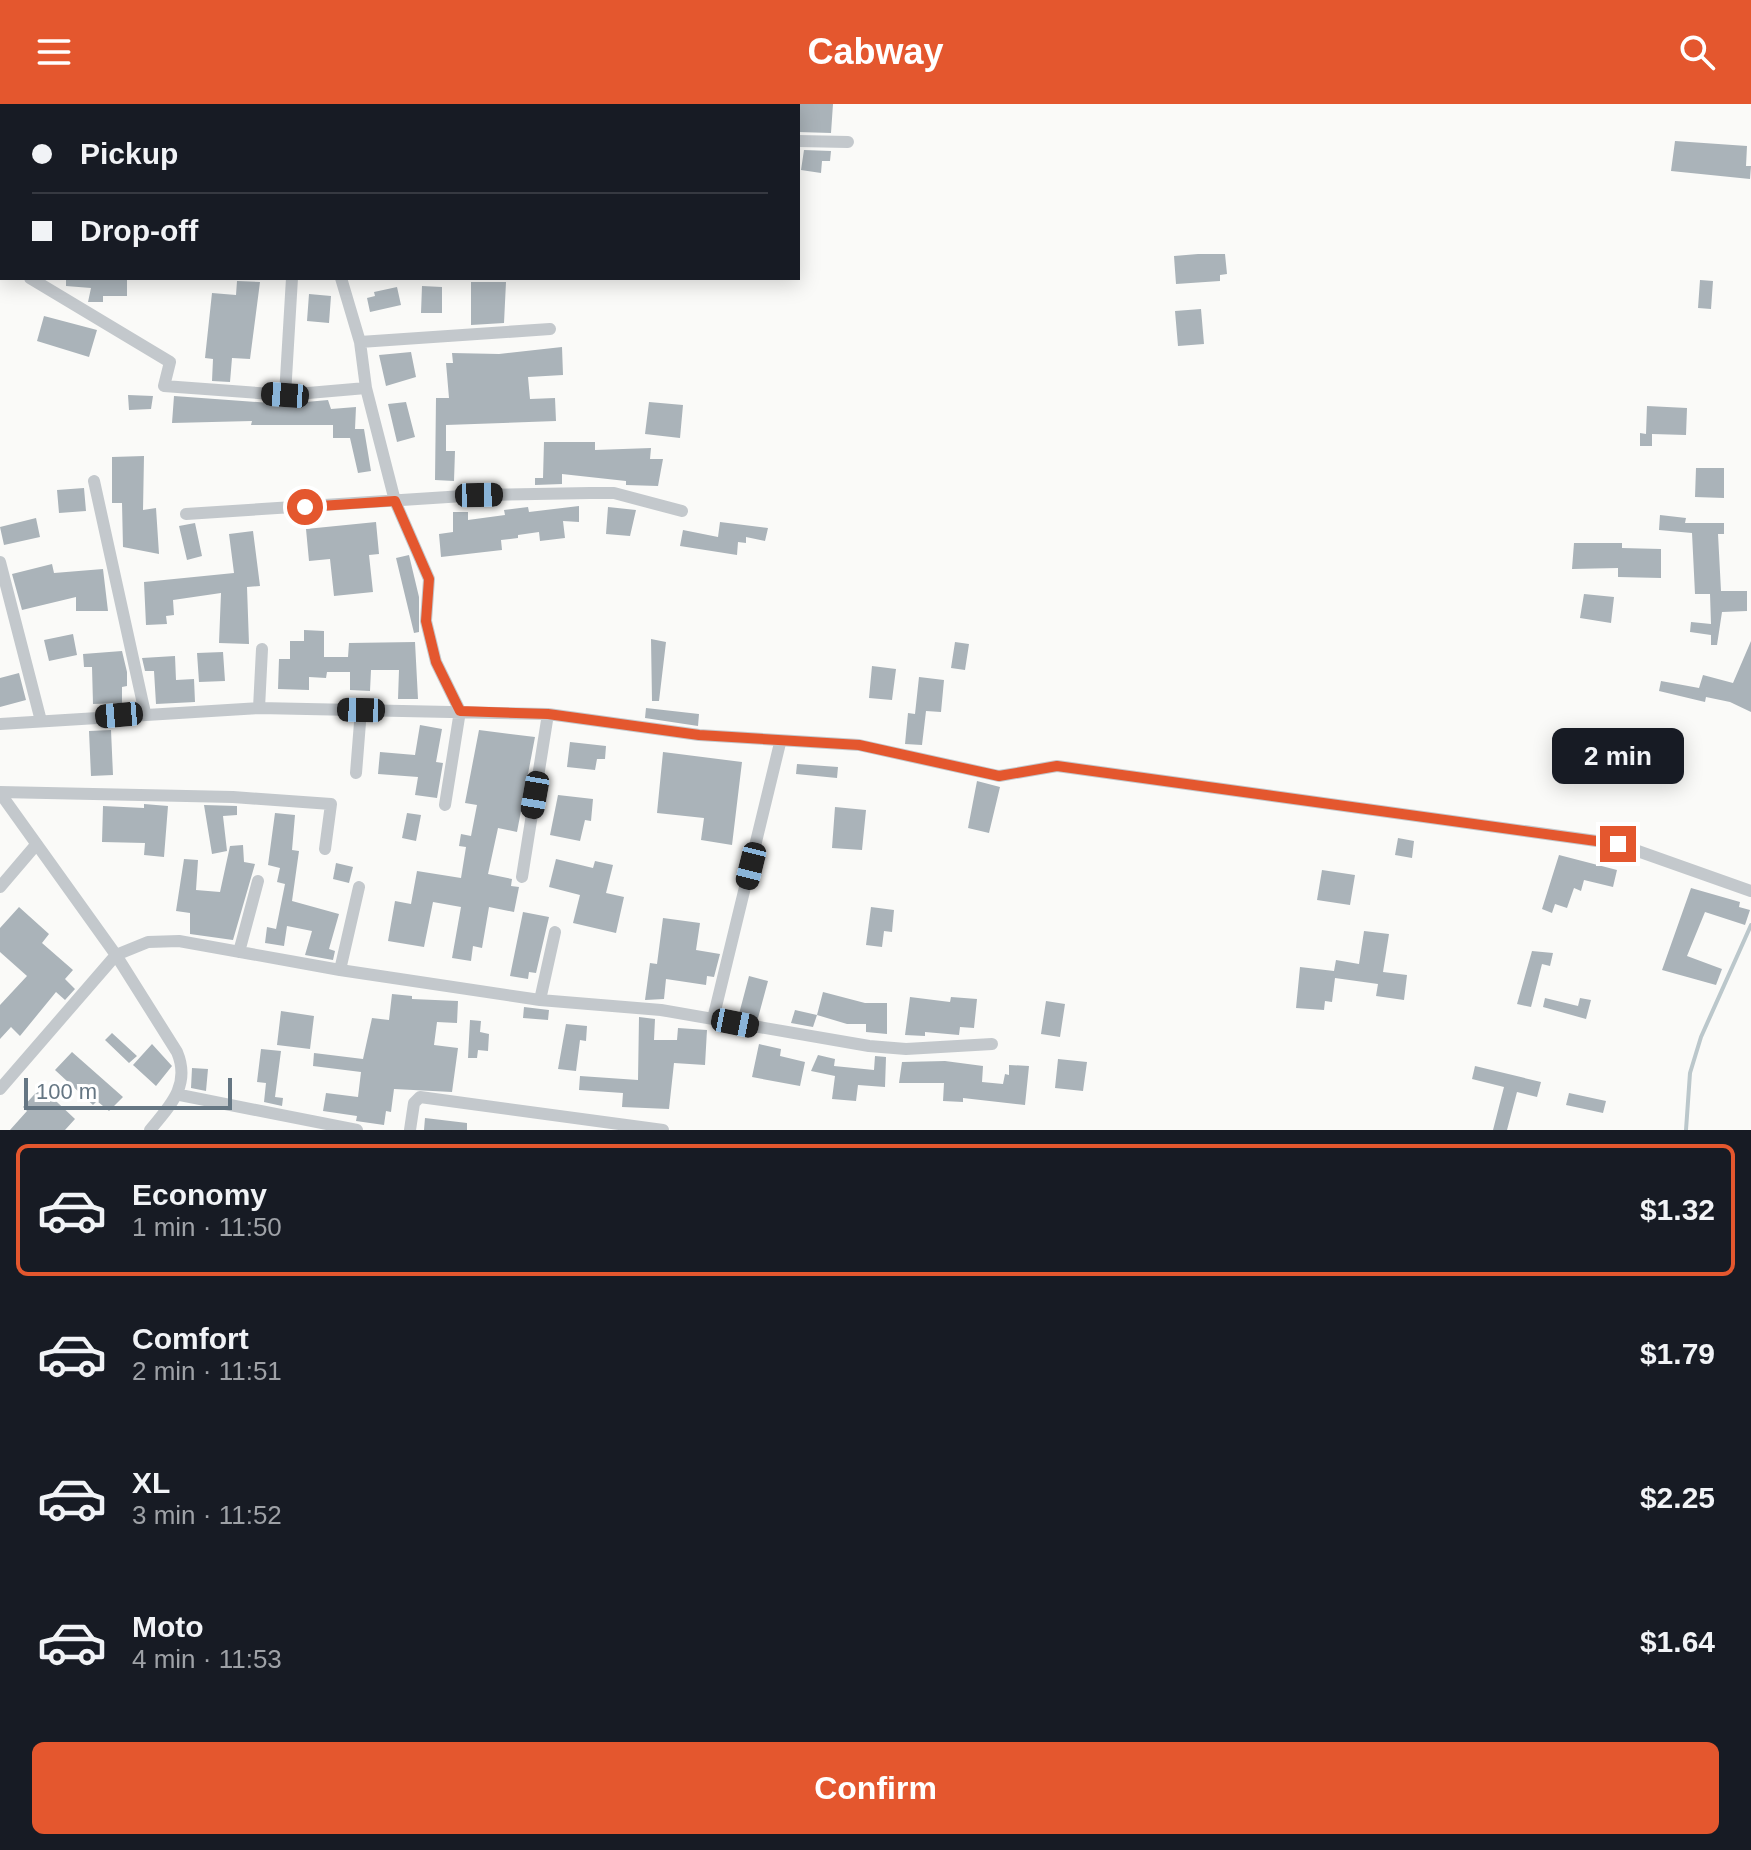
<!DOCTYPE html>
<html lang="en">
<head>
<meta charset="utf-8">
<style>
  :root { --surface:#171b24; --page:#242831; --text:#f1f3f6; --muted:#9ea1a6; --line:#363941; --accent:#e4572e }
  body { margin:0; font-family:Helvetica,sans-serif; background:var(--page); color:var(--text); height:100vh; display:flex; flex-direction:column; font-size:30px; white-space:nowrap }
  * { box-sizing:border-box; margin:0 }
  p { font-size:26px; color:var(--muted) }
  .icon { flex:none; width:44px; height:44px; fill:none; stroke:currentColor; stroke-width:2; stroke-linecap:round; stroke-linejoin:round }
  .map { position:relative; height:1026px; overflow:hidden }
  .panel { display:flex; flex-direction:column; background:var(--surface); flex:1 }
  .panel>* { flex:none }
  .guide { position:absolute; left:0px; top:0px; width:800px; height:176px; box-shadow:0 4px 20px #0003; display:grid; align-content:center; height:176px; padding:0 32px; background:var(--surface) }
  .scale { position:absolute; left:24px; bottom:20px; width:208px; box-sizing:border-box; padding-left:8px; border:4px solid #657683; border-top:0; font-size:22px; line-height:28px; white-space:nowrap; color:#657683; -webkit-text-stroke:6px #fff; paint-order:stroke }
  .end { position:absolute; width:36px; height:36px; margin:-18px; border:10px solid #e4572e; background:#fff; box-shadow:0 0 0 4px #fff }
  .from { border-radius:50% }
  .bubble { position:absolute; height:56px; border-radius:12px; background:var(--surface); box-shadow:0 4px 20px #0003; font-size:26px; font-weight:700; line-height:56px; text-align:center }
  .car { position:absolute; width:24px; height:48px; margin:-24px -12px; border-radius:10px; box-shadow:0 0 6px 2px #0007; background:linear-gradient(#222 24%,#8ab4d8 0 40%,#222 0 76%,#8ab4d8 0 86%,#222 0) }
  .guide b { display:flex; align-items:center; gap:28px; height:76px; font-size:30px }
  .guide b+b { border-top:2px solid var(--line) }
  .guide i { width:20px; height:20px; background:var(--text) }
  ul { padding:14px 0 0; list-style:none }
  li { display:flex; align-items:center; gap:24px; height:132px; margin:0 16px 12px; padding:0 16px; border:4px solid transparent; border-radius:12px }
  li div { flex:1 }
  li b { display:block; font-size:30px }
  li em { font-style:normal; font-weight:700 }
  li.selected { border-color:var(--accent) }
  li>.icon { width:72px; height:72px; stroke-width:1.5 }
  .cta { display:flex; gap:16px; margin-top:auto; padding:16px 32px }
  .cta a { flex:1; height:92px; border-radius:12px; background:var(--accent); color:#fff; font-size:32px; font-weight:700; line-height:92px; text-align:center }
  header { display:flex; justify-content:space-between; align-items:center; height:104px; padding:0 32px; background:var(--accent); color:#fff; font-size:36px; font-weight:700 }
  .map>svg:first-child { display:block }
  .lines { fill:none; stroke-linecap:round; stroke-linejoin:round }
  .stream { stroke:#bbc7cb; stroke-width:4 }
  .building { fill:#aab3b9 }
  .minor { stroke:#c3c8cc; stroke-width:12 }
  .route { stroke:#e4572e; stroke-width:10 }
</style>
</head>
<body>
<header><svg class="icon" aria-label="menu" viewBox="0 0 24 24"><path d="M4 6h16M4 12h16M4 18h16"/></svg>Cabway<svg class="icon" aria-label="search" viewBox="0 0 24 24"><circle cx="10" cy="10" r="6"/><path d="M15 15l6 6"/></svg></header>
<div class="map">
<svg width="1751" height="1026" viewBox="0 0 1751 1026">
  <rect width="100%" height="100%" fill="#fafaf8"/>
  <g class="lines">
    <path class="stream" d="M1686 1026 1690 969 1701 933 1751 821"/>
  </g>
  <path class="building" d="M798 0H833L831 29 798 28Z
    M1675 37 1747 42 1746 62H1751L1750 75 1671 67Z
    M804 46 831 47 830 57H822L821 69 801 66Z
    M1198 150H1225L1227 170 1220 171V177L1176 180 1174 152Z
    M66 174H127V192H103V198H88L91 184 66 182Z
    M1700 176 1713 177 1711 205 1698 204Z
    M237 177 260 178 250 255 232 254 230 278 212 277 213 255 205 254 212 189 236 191Z
    M471 178H506L504 219 471 221Z
    M422 182 442 183V209H421Z
    M397 183 401 201 370 208 367 194 375 192 374 188Z
    M309 190 331 192 329 219 307 217Z
    M1201 205 1204 240 1178 242 1175 207Z
    M44 212 97 226 89 253 37 237Z
    M562 243 563 271 528 273 530 295 555 294 556 317 446 321V347H455L454 377 435 376 436 294H449L446 259H453L452 249 499 250Z
    M411 248 416 273 386 282 379 251Z
    M128 291 153 292 151 305 129 306Z
    M174 292 284 300 328 296 331 305 356 303 355 325H364L371 367 358 369 350 334H333V321H251L252 317 172 319Z
    M406 298 415 333 397 338 388 300Z
    M649 298 683 301 680 334 645 330Z
    M1647 302 1687 304 1686 331 1652 330V342H1640V329L1646 330Z
    M544 338H595V346L651 344 650 355H663L658 382 626 381V377L562 370V380L535 381V374H543Z
    M144 352 143 406 156 404 159 450 123 443 122 399H112V353Z
    M1696 364H1724V394L1695 393Z
    M84 384 86 407 59 409 57 386Z
    M579 402V418L563 417 565 434 540 437 539 428 518 431V434L501 436 502 446 441 453 439 430 453 428V408H468V416L505 411 504 406 528 403 529 408Z
    M608 403 636 406 630 432 606 430Z
    M1660 411 1686 414 1685 419H1724V430H1718L1721 487H1747V507L1722 508 1717 541H1711V531L1690 528 1691 518 1711 520 1710 490H1695L1692 429 1659 426Z
    M36 414 40 433 4 441 0 423Z
    M376 418 379 450 369 451 373 488 334 492 330 455 309 457 306 425Z
    M720 418 768 424 765 437 746 433V439L738 438 737 451 680 442 683 426 718 433Z
    M195 419 202 452 187 456 179 422Z
    M253 427 260 482 247 483 249 540 219 539 221 489 173 496 174 511 166 512 167 520 146 521 144 478 234 469 229 430Z
    M1574 439H1622V444L1661 445V474L1618 473V464L1572 465Z
    M409 451 419 493V528L414 529 396 454Z
    M52 460 54 469 103 465 108 507H76V493L22 506 12 470Z
    M1584 490 1614 493 1611 519 1580 514Z
    M304 526 324 527V553H348L349 539 415 538 418 595H398L399 566H371L370 587 350 586V568H327L326 574 309 573V586L278 585 279 555H290V537H304Z
    M73 530 77 551 49 557 44 536Z
    M651 535 666 538 659 597H652Z
    M1751 537V608L1730 598 1706 593 1705 598 1659 587 1661 577 1699 584 1703 571 1733 579Z
    M955 538 969 540 965 566 951 564Z
    M122 547 127 568V582L122 583V599L93 600 92 563H84L83 550Z
    M223 548 225 577 199 578 197 549Z
    M175 552 176 576 194 575 195 598 156 600 154 567H145L142 554Z
    M872 562 896 565 892 596 869 594Z
    M19 569 26 596 0 603V574Z
    M919 573 944 576 941 608 926 607 922 641 905 640 908 609 915 610Z
    M646 604 699 610 698 622 645 614Z
    M420 621 442 625 436 658 443 659 437 694 415 691 418 673 378 670 380 648 415 651Z
    M111 626 113 671 91 672 89 627Z
    M479 626 535 633 517 728 498 724 488 770 512 775 511 782 519 783 514 808 489 803 482 844 473 842 471 857 452 854 461 803 433 798 424 843 388 837 395 797 411 800 417 767 461 774 466 743 459 742 461 730 471 732 477 701 465 699Z
    M570 638 606 642 605 655H597L595 666 567 663Z
    M663 648 742 658 732 741 701 736 704 714 657 709Z
    M797 660 838 663 837 674 796 670Z
    M977 677 1000 683 989 729 968 724Z
    M558 691 593 695 591 717 585 716 580 737 550 731Z
    M144 700 168 702 164 753 144 751 145 739 102 738 103 702 144 704Z
    M204 701 237 702V711L223 712 227 747 212 750Z
    M835 703 866 706 862 746 832 744Z
    M275 709 295 711 292 746 299 747 292 797 339 810 329 845 335 847 333 856 305 851 312 827 287 822 284 842 265 839 267 823 276 825 285 780 277 778 280 764 268 761Z
    M407 709 421 711 416 737 402 734Z
    M1398 734 1414 737 1412 754 1395 751Z
    M243 741 244 758 255 760 233 836 190 830V809L176 807 184 755 198 756 196 786 220 788 230 742Z
    M1559 751 1617 766 1613 783 1584 776 1581 787 1574 784 1567 804 1555 800 1552 809 1542 805Z
    M556 755 593 764 595 757 613 761 606 789 624 793 616 829 573 819 580 791 549 783Z
    M336 759 353 763 349 779 333 775Z
    M1322 766 1355 771 1350 801 1317 796Z
    M1691 784 1740 798 1739 803 1750 806 1745 821 1705 808 1687 852 1722 865 1716 881 1662 866Z
    M19 803 49 830 42 839 73 866 65 875 75 885 65 896 56 888 20 932 11 923 0 935V901L27 872 0 848V824Z
    M871 803 894 806 892 828 884 827 882 843 866 841Z
    M523 808 549 813 536 869 529 868 528 875 510 872Z
    M663 814 700 819 696 846 720 850 714 873 707 872 706 881 666 875 664 895 645 896 650 859 657 860Z
    M1364 827 1389 830 1383 868 1407 871 1404 896 1376 892 1378 880 1335 874 1332 898 1325 897 1324 906 1296 904 1300 863 1334 867 1336 856 1359 860Z
    M1532 847 1553 849 1550 862 1542 860 1531 903 1517 900Z
    M749 872 768 877 758 914 739 910Z
    M823 888 865 899H887V930L866 928V920H847L817 911Z
    M392 890 412 892V895L458 897 457 919 437 918 434 941 458 944 452 988 394 985 391 1008 386 1007 384 1021 356 1017 357 1012 323 1007 326 989 358 993 361 968 313 962 314 949 363 955 372 914 389 916Z
    M910 893 950 898 951 893 977 895 974 924 960 923 959 931 925 928V932L905 931Z
    M1545 894 1578 902 1580 894 1591 896 1586 915 1543 903Z
    M1046 897 1065 900 1060 933 1041 930Z
    M524 903 549 906 548 916 523 914Z
    M795 906 817 911 813 923 791 919Z
    M281 907 314 912 310 945 277 941Z
    M639 913 655 915 654 936H677L678 924 707 926 705 961 674 959 669 1005 622 1003 623 989 579 986 580 972 638 976Z
    M470 916 481 917 480 928 489 930 488 947 478 946 477 954H468Z
    M566 920 587 922 586 937 580 936 576 967 558 965Z
    M112 929 137 952 129 959 105 936Z
    M152 940 172 962 156 982 133 961Z
    M759 940 781 945 780 952 805 958 800 982 752 973Z
    M261 945 281 947 275 993 283 994 282 1002 264 998 266 979 257 978Z
    M72 948 123 993 109 1007 97 997 93 1001 55 966Z
    M818 951 835 955 834 962 874 966 875 952 886 953 885 983 858 981 856 997 832 995 835 972 811 967Z
    M1058 955 1087 958 1083 987 1055 984Z
    M945 957 983 962 982 978 1003 980 1005 970 1009 971V961L1029 962 1025 1001 963 994V998L943 997 944 979H899L902 958Z
    M1475 962 1541 978 1537 993 1517 988 1507 1026H1493L1504 983 1472 975Z
    M192 964 208 965 206 987 191 984Z
    M41 983 75 1015 65 1026H10L27 1007 23 1003Z
    M1569 989 1606 997 1603 1009 1566 1001Z
    M425 1014 467 1019V1026H424Z"/>
  <g class="lines">
    <path class="minor" d="M240 0 241 2
      M798 37 848 38
      M0 156 2 157
      M30 174 170 258 164 282 285 291 366 284
      M341 174 360 238 366 284 395 397 429 475 426 517 436 558 460 607 445 701
      M360 238 550 225
      M285 291 292 174
      M94 377 145 609
      M186 410 479 391 590 389H614L682 407
      M0 458 41 617
      M259 604 262 545
      M0 620 259 604 548 610 699 631 859 641 999 672 1057 662 1618 740 1751 787
      M356 669 361 606
      M0 688 233 693 331 700 325 745
      M0 689 116 851 177 948C191 981 170 1002 150 1026
      M522 773 548 610
      M0 783 35 742
      M239 848 258 777
      M340 866 359 783
      M540 896 555 828
      M713 915 780 639
      M0 985 116 851 148 838 179 837 340 866 540 896 661 906 869 942 906 945 992 940
      M180 991 357 1026
      M410 1026 414 999 420 993 663 1026"/>
  </g>
  <g class="lines">
    <path class="route" d="M305 403 395 397 429 475 426 517 436 558 460 607 548 610 699 631 859 641 999 672 1057 662 1618 740"/>
  </g>
</svg>
<div class="scale">100 m</div>
<i class="end from" style="left:305px;top:403px"></i>
<i class="end" style="left:1618px;top:740px"></i>
<div class="bubble" style="left:1552px;top:624px;width:132px">2 min</div>
<i class="car" style="left:285px;top:291px;rotate:274deg"></i>
<i class="car" style="left:479px;top:391px;rotate:89deg"></i>
<i class="car" style="left:361px;top:606px;rotate:271deg"></i>
<i class="car" style="left:119px;top:611px;rotate:265deg"></i>
<i class="car" style="left:535px;top:691px;rotate:190deg"></i>
<i class="car" style="left:751px;top:762px;rotate:194deg"></i>
<i class="car" style="left:735px;top:919px;rotate:101deg"></i>
<div class="guide">
<b><i class="from"></i>Pickup</b>
<b><i></i>Drop-off</b>
</div>
</div>
<section class="panel">
<ul>
<li class="selected"><svg class="icon" aria-label="car" viewBox="0 0 24 24"><path d="M5 17H2v-5l4-1 3-4h7l3 4 3 1v5h-3M9 17h6M6 11h13"/><circle cx="7" cy="17" r="2"/><circle cx="17" cy="17" r="2"/></svg><div><b>Economy</b><p>1 min · 11:50</p></div><em>$1.32</em></li>
<li><svg class="icon" aria-label="car" viewBox="0 0 24 24"><path d="M5 17H2v-5l4-1 3-4h7l3 4 3 1v5h-3M9 17h6M6 11h13"/><circle cx="7" cy="17" r="2"/><circle cx="17" cy="17" r="2"/></svg><div><b>Comfort</b><p>2 min · 11:51</p></div><em>$1.79</em></li>
<li><svg class="icon" aria-label="car" viewBox="0 0 24 24"><path d="M5 17H2v-5l4-1 3-4h7l3 4 3 1v5h-3M9 17h6M6 11h13"/><circle cx="7" cy="17" r="2"/><circle cx="17" cy="17" r="2"/></svg><div><b>XL</b><p>3 min · 11:52</p></div><em>$2.25</em></li>
<li><svg class="icon" aria-label="car" viewBox="0 0 24 24"><path d="M5 17H2v-5l4-1 3-4h7l3 4 3 1v5h-3M9 17h6M6 11h13"/><circle cx="7" cy="17" r="2"/><circle cx="17" cy="17" r="2"/></svg><div><b>Moto</b><p>4 min · 11:53</p></div><em>$1.64</em></li>
</ul>
<div class="cta"><a>Confirm</a></div>
</section>
</body>
</html>
